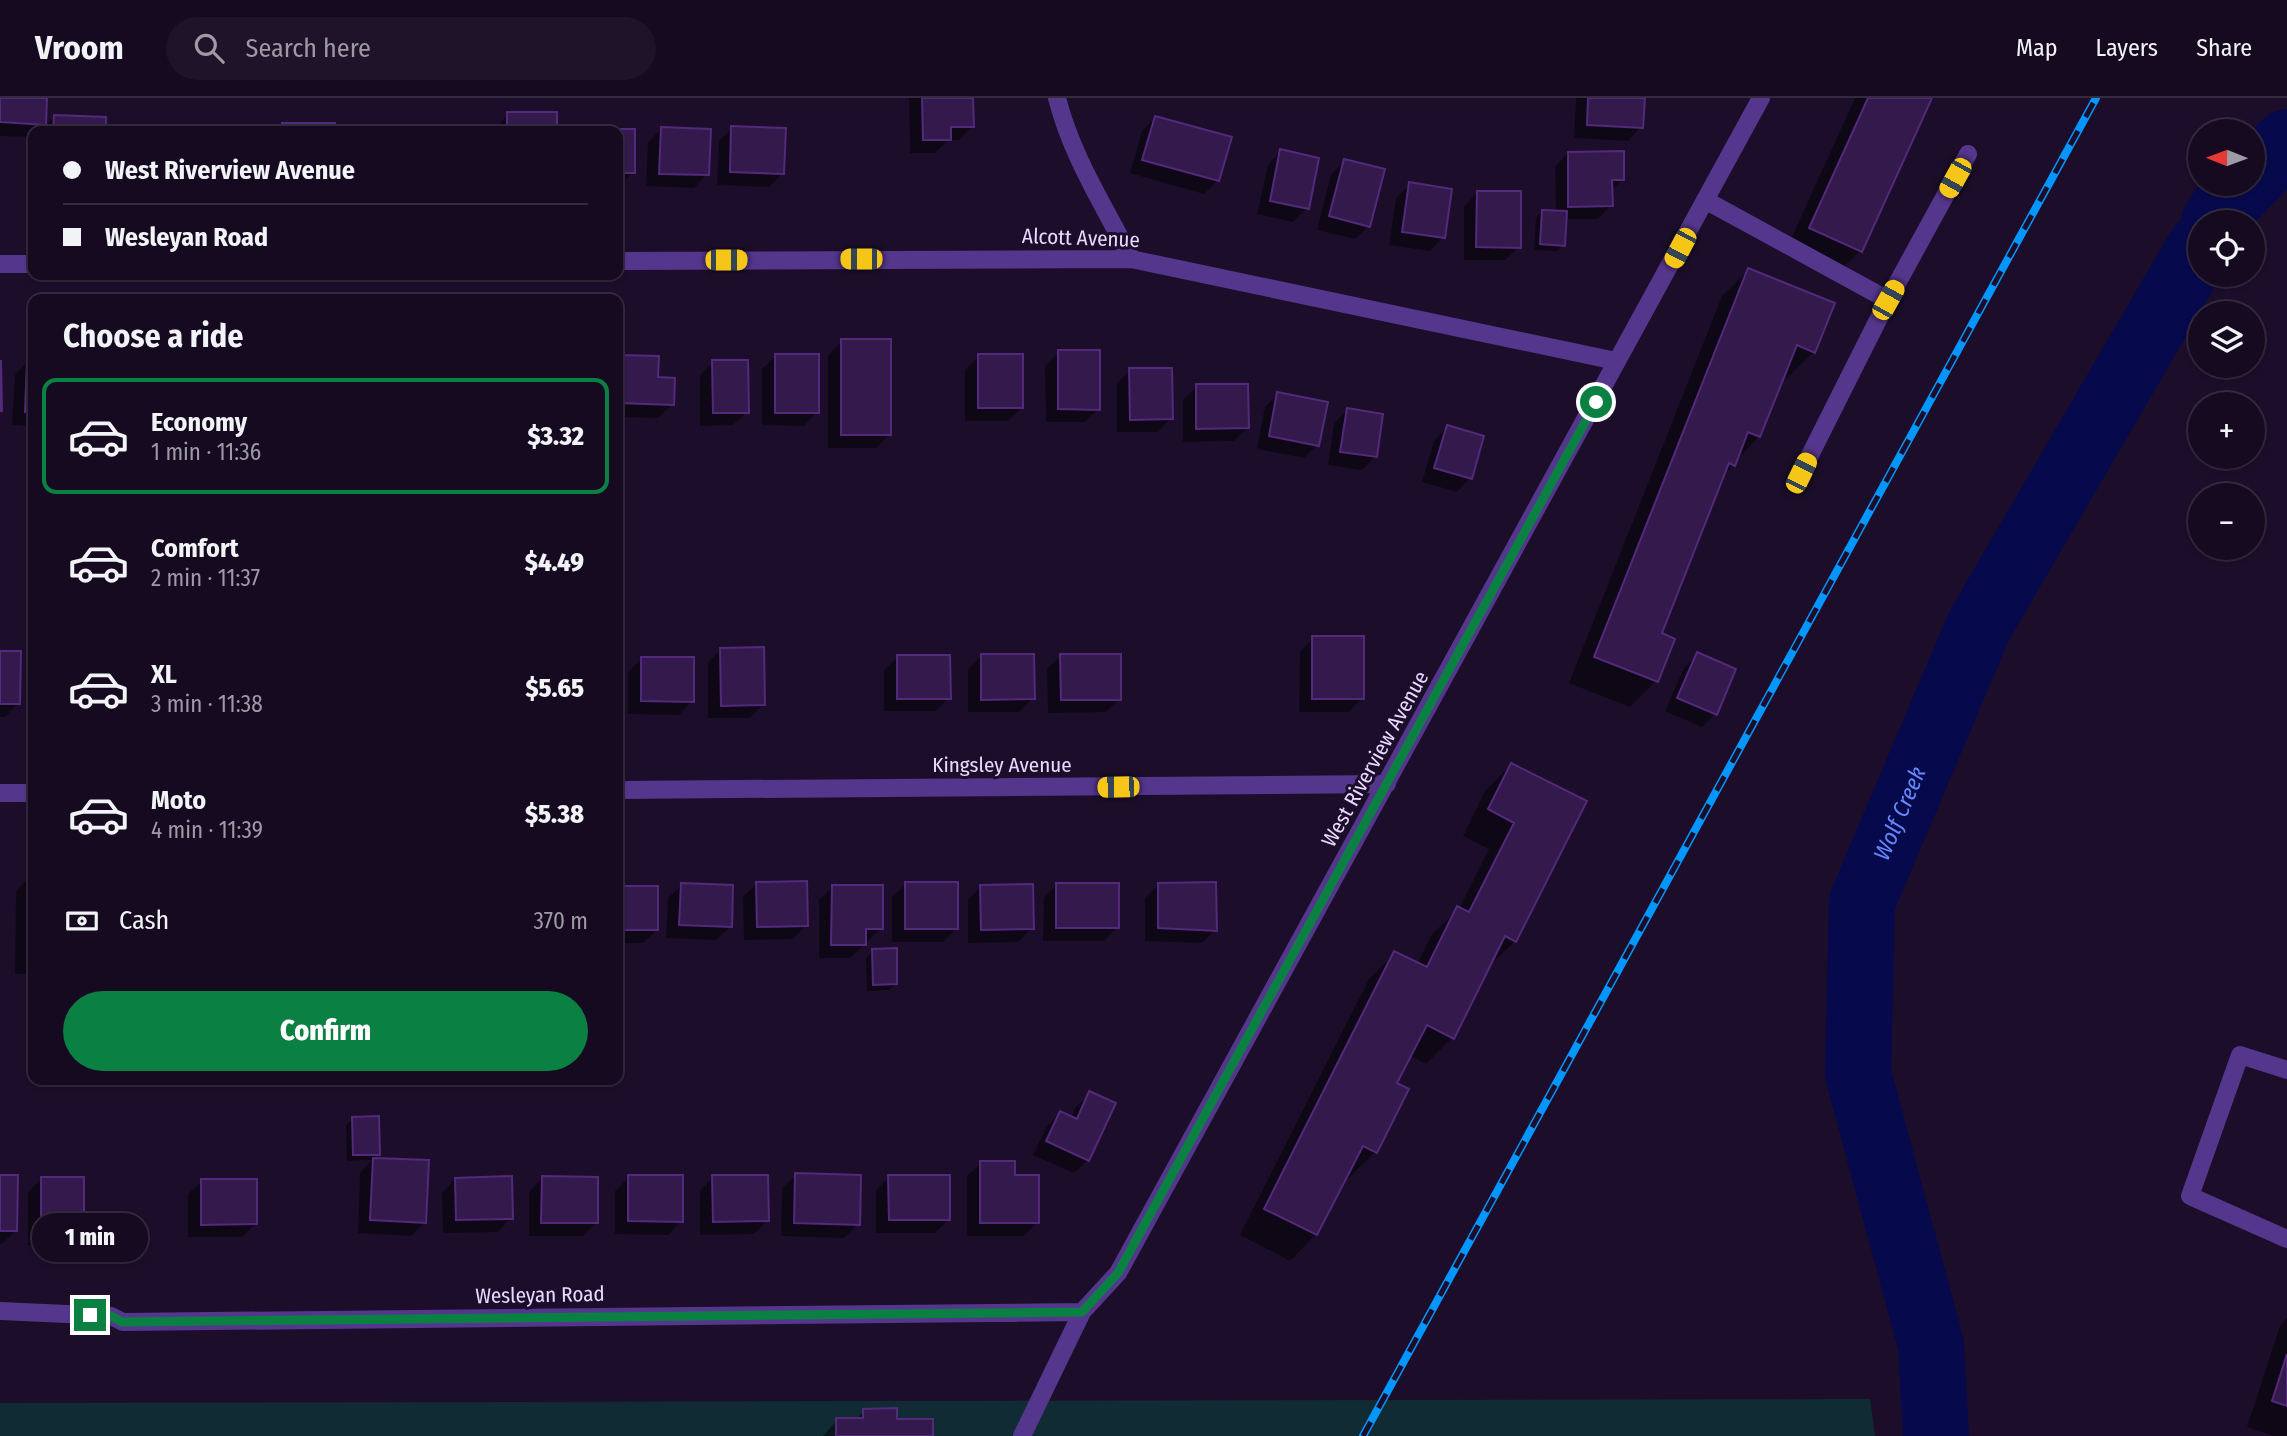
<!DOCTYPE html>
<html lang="en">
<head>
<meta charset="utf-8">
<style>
  :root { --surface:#150a20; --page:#1e1329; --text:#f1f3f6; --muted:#9d9aa5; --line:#342b3e; --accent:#0b8043 }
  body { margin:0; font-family:"Fira Sans Condensed",sans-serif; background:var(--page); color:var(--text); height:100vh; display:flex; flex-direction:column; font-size:26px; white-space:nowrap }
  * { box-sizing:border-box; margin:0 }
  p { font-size:23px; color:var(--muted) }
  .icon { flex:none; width:38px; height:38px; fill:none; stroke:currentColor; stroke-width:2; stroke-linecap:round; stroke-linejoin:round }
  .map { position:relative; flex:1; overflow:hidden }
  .drawer { position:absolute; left:28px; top:196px; width:595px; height:791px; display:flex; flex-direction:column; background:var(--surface); border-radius:14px; box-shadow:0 2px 5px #0004,0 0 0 2px var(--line) }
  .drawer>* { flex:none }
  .hud { position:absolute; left:28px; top:28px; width:595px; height:154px; border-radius:14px; box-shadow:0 2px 5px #0004,0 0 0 2px var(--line); display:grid; align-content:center; height:154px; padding:0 35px; background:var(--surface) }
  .needle { width:46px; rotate:271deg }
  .controls { position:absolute; left:2188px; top:21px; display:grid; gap:14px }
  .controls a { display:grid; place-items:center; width:77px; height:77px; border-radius:50%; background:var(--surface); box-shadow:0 2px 5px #0004,0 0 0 2px var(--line); font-size:35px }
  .end { position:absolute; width:32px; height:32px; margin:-16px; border:9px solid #0b8043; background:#fff; box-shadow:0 0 0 4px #fff }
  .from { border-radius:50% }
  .bubble { position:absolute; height:49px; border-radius:24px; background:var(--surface); box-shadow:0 2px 5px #0004,0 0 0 2px var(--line); font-size:23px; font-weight:800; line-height:49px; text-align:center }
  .car { position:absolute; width:21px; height:42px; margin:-21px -10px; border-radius:9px; box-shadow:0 0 5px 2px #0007; background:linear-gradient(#f5c518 24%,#345 0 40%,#f5c518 0 76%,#345 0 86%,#f5c518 0) }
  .hud b { display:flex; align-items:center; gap:24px; height:66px; font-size:26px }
  .hud b+b { border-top:2px solid var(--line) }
  .hud i { width:18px; height:18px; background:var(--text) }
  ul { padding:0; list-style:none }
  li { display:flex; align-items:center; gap:21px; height:116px; margin:0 14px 10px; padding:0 21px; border:4px solid transparent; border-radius:14px }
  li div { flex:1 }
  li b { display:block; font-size:26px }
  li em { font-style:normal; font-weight:800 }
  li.active { border-color:var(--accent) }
  li>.icon { width:63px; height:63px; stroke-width:1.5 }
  h2 { padding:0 35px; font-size:32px; line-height:84px }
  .pay { display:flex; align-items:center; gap:18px; height:77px; padding:0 35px; font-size:26px }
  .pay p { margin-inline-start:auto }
  .action { display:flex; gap:14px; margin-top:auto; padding:14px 35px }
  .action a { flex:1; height:80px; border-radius:42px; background:var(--accent); color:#fff; font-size:28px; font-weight:800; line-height:80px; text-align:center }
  header { display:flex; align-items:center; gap:42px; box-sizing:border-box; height:98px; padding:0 35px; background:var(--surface); border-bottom:2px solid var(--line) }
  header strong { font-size:33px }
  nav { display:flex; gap:38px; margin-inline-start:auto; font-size:24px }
  .search { width:490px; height:63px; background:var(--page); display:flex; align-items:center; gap:18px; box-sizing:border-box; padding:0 24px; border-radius:38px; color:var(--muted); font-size:26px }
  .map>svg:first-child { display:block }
  .green { fill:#112b35 }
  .shadow { fill:#0007 }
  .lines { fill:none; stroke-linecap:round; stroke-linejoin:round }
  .river { stroke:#06094c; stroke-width:66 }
  .building { fill:#34194d; stroke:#53297b; stroke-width:2 }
  .minor { stroke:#55368d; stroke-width:18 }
  .rail-casing { stroke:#0496ff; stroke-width:8 }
  .rail { stroke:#1c0e2a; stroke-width:5; stroke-dasharray:16; stroke-linecap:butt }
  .route { stroke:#0b8043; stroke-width:9 }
  .labels { text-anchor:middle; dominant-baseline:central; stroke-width:6; stroke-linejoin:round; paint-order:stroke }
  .street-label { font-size:21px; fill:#e9d8ff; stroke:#1c0e2a }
  .water-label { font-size:23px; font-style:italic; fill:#6687ff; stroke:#1c0e2a }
</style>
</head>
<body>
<header>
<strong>Vroom</strong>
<div class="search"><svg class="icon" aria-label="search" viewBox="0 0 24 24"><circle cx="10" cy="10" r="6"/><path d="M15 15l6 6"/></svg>Search here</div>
<nav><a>Map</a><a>Layers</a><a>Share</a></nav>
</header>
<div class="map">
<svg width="2287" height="1338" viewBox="0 0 2287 1338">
  <rect width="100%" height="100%" fill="#1c0e2a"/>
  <path class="green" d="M1870 1301 1875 1338H0V1305Z"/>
  <path class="shadow" d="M0 0H45L44 29 55 18 104 21V33H41V28L31 39 0 38Z
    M909 0H972V28L959 42H948L935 55H910Z
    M1576 0H1643L1641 29 1628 43 1574 40Z
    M1855 0H1930L1860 153 1834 179 1784 156Z
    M508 16H555V33H494Z
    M1155 20 1217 83 1204 96 1130 75 1142 33Z
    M283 27H333V33H277Z
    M732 30 782 76 769 89 717 87 719 43Z
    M661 31 707 76 694 90 646 88 648 44Z
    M583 33H633V74L620 87 618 33Z
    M1281 53 1307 110 1293 124 1257 116 1268 67Z
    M1568 55 1622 82 1611 93V107L1598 121H1564L1563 147 1557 153 1534 152 1536 120 1542 113 1556 114 1555 69Z
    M1344 63 1369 128 1355 141 1317 132 1331 77Z
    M1410 86 1443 139 1430 153 1389 147 1396 100Z
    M1477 95 1519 149 1505 162H1464V108Z
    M1749 172 1814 254 1787 280 1783 278 1759 338 1721 380 1659 536 1656 583 1630 609 1569 585 1722 198Z
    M842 243 890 336 876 350H828V257Z
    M1059 254 1098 311 1085 324H1046L1045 268Z
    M618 258 657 260 656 281 672 307 658 320 618 319Z
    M776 258 817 314 804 328 762 327V271Z
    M979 258 1021 310 1008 323H965V272Z
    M28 263 33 264V328L12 327 15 277Z
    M713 264 747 314 733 327 700 328V277Z
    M1130 272 1171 320 1158 334H1117V286Z
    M1197 288 1247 330 1234 343 1183 344V302Z
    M1278 296 1317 347 1304 360 1257 351 1265 309Z
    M1347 312 1375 358 1362 372 1328 367 1334 326Z
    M1447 329 1482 340 1470 380 1457 394 1422 384 1434 343Z
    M33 516V550H32Z
    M1313 540 1362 600 1349 614H1299L1300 554Z
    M721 551 763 606 750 620H708V565Z
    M0 555 18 605 5 619H0Z
    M1698 556 1715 616 1702 629 1665 613 1684 570Z
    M981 558 1033 600 1019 614H968V571Z
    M1061 558 1119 601 1106 614 1048 615 1047 571Z
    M898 559 949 600 935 613H884V572Z
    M641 561 692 603 679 617 628 616V574Z
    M1511 667 1584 704 1515 843 1489 869 1452 940 1426 966 1409 957 1395 986 1375 1054 1349 1080 1345 1078 1316 1136 1290 1163 1240 1137 1369 881 1395 855 1417 866 1432 836 1459 811 1489 751 1463 738 1485 693Z
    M29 779H33V876H15L16 793Z
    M757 785 806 827 793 841 744 842 743 799Z
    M906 786 956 831 943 844H892V799Z
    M1057 786 1117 829 1104 843H1043L1044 800Z
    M682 787 730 829 716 842 666 840 668 800Z
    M1158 787 1215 832 1202 845 1145 843V800Z
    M833 788 882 830 850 860H819V802Z
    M981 788 1032 830 1018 844 968 845V802Z
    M618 790H657V832L643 845H618Z
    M873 853 896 885 889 892 867 893 866 860Z
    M1090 996 1088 1062 1074 1075 1033 1057 1047 1028 1060 1015 1071 1020 1076 1009Z
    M353 1021 378 1056 373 1061 427 1063 425 1124 411 1138 358 1135 360 1075 372 1062 347 1063 346 1027Z
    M981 1065 1013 1079 1037 1124 1024 1138H967V1078Z
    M796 1077 858 1126 844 1140 781 1138 782 1090Z
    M0 1079 16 1132 2 1146H0Z
    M629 1079 681 1123 668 1137 615 1136V1093Z
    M713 1079 768 1122 754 1136 700 1137V1093Z
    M889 1079 949 1121 935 1135H876V1092Z
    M542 1080 596 1124 583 1138H529V1094Z
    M41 1081 83 1133 69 1147H28V1094Z
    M455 1081 511 1120 498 1134 443 1135 442 1095Z
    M202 1083 256 1125 242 1139H188V1096Z
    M2287 1220V1338H2273L2247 1329 2280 1228Z
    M864 1313 895 1323 931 1338H823L837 1322H855Z"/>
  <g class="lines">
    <g class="river">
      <path d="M2252 80 2287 44"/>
      <path d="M2214 124 2222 111 2246 86"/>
      <path id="s1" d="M1936 1338 1931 1247 1858 976 1862 804 1979 528 2200 149"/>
    </g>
  </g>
  <path class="building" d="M0 0H47L46 27 0 24Z
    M922 0H973L974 29H951V42H923Z
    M1588 0H1645L1643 30 1587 27Z
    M1868 0H1932L1862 154 1809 130Z
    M507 14H557V33H507Z
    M54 17 106 19V33H53Z
    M1155 18 1232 39 1219 83 1142 62Z
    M282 25H335V33H282Z
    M731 28 786 30 784 76 730 74Z
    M358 29 413 31V33H358Z
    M661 29 711 31 709 77 659 76Z
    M433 30 483 31V33H433Z
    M583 31H635V75H618V33Z
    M206 32H260V33H206Z
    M1280 51 1319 60 1309 111 1270 103Z
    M1624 53V82H1612L1613 108 1568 109V54Z
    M1344 61 1385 71 1370 129 1329 118Z
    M1409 84 1452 91 1445 140 1402 134Z
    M1477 93H1521V150L1476 149Z
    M1542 112 1567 113 1565 148 1540 146Z
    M1748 170 1835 205 1815 255 1797 247 1760 339 1748 334 1735 368 1729 365 1662 535 1675 541 1658 584 1594 559Z
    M841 241H891V337H841Z
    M1058 252H1100V312L1058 311Z
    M775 256H819V315H775Z
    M978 256H1023V310H978Z
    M618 257 659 258 658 279 675 280 674 307 618 305Z
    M27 262H33V315L25 314Z
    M712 262H748L749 315H713Z
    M0 263H1L2 313H0Z
    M1129 270H1172L1173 321 1130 322Z
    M1196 286H1248L1249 330 1196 331Z
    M1277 294 1328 304 1319 348 1269 338Z
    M1347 310 1383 316 1377 359 1340 354Z
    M1447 327 1484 338 1472 381 1434 370Z
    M1312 538H1364V601H1312Z
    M764 549 765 607 721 608 720 550Z
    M0 553H21L20 606H0Z
    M1697 554 1736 571 1717 617 1677 600Z
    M981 556H1034L1035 601 981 602Z
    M1060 556H1121V602H1061Z
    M897 557H950L951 601H897Z
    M641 559H694V604L641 603Z
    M1511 665 1587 703 1516 844 1505 838 1454 941 1427 927 1397 985 1409 991 1377 1055 1363 1048 1317 1137 1264 1111 1394 853 1427 869 1457 808 1469 814 1514 725 1488 711Z
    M28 777H33V864H28Z
    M807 783 808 828 757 829 756 784Z
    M905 784H958V831H905Z
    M1216 784 1217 833 1158 830V785Z
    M681 785 733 787 732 829 679 827Z
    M1056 785H1119V830H1056Z
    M1033 786 1034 831 981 832 980 787Z
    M832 787H883V831H866V847H831Z
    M618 788H658V832H618Z
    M897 850V886L873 887 872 851Z
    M1089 993 1116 1005 1089 1063 1046 1043 1060 1013 1077 1021Z
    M379 1018 380 1057H353L352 1019Z
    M373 1060 429 1062 426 1125 370 1122Z
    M980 1063H1015V1077H1039V1125H980Z
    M795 1075 861 1077 860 1127 794 1125Z
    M0 1077H18L17 1133H0Z
    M628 1077H683V1124L628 1123Z
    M712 1077H768L769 1123 713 1124Z
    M888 1077H950V1122H889Z
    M512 1078 513 1121 456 1122 455 1080Z
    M542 1078 598 1079V1125H541Z
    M41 1079H84V1134H41Z
    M201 1081H257V1126L201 1127Z
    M2287 1256V1308L2272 1303Z
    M897 1310V1321H933V1338H836V1320H863V1311Z"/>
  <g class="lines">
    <path class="minor" d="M1057 0C1072 59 1104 107 1131 161
      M1705 102 1888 202 1968 56
      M618 163 1131 161 1616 263
      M0 166H33
      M1801 375 1888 202
      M618 692 1387 686
      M0 695H33
      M2287 972 2240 957 2190 1098 2287 1141
      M0 1213 111 1218 123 1224 1082 1214
      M1022 1338 1082 1214 1118 1175 1761 0"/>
    <defs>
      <path id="rail" d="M1363 1338 2096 0"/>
    </defs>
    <use href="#rail" class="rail-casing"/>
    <use href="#rail" class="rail"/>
  </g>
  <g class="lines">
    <path class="route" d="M90 1217 111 1218 122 1224 1082 1214 1118 1175 1596 304"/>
  </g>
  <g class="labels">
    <g class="street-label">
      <text transform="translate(1081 140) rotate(2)">Alcott Avenue</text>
      <text transform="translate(1375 661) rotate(-61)">West Riverview Avenue</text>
      <text x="1002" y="667">Kingsley Avenue</text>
      <text transform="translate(540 1197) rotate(-1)">Wesleyan Road</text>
    </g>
    <g class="water-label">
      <text stroke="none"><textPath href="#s1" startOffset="640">Wolf Creek</textPath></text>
    </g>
  </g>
</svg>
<div class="controls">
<a><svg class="needle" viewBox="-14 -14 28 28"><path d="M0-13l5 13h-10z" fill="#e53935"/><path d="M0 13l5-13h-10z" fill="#9d9aa5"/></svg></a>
<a><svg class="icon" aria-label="locate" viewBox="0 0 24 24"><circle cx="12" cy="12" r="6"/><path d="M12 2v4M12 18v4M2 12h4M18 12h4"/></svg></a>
<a><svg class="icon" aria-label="layers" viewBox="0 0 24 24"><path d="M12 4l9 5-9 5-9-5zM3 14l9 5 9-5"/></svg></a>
<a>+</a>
<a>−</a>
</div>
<i class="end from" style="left:1596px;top:304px"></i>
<i class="end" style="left:90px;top:1217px"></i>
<div class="bubble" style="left:32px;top:1115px;width:116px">1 min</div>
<i class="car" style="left:1955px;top:80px;rotate:209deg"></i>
<i class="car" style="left:1680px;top:150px;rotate:208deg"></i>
<i class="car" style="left:861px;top:161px;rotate:270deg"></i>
<i class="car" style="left:726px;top:162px;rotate:90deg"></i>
<i class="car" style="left:1888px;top:202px;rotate:29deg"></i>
<i class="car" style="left:1801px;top:375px;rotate:26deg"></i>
<i class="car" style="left:1118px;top:689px;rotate:269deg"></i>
<div class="hud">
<b><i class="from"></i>West Riverview Avenue</b>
<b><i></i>Wesleyan Road</b>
</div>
<section class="drawer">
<h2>Choose a ride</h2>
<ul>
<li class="active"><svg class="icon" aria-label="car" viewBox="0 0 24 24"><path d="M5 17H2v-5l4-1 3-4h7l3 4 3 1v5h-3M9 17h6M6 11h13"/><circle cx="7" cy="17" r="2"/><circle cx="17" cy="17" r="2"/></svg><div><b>Economy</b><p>1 min · 11:36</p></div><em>$3.32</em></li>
<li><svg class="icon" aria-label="car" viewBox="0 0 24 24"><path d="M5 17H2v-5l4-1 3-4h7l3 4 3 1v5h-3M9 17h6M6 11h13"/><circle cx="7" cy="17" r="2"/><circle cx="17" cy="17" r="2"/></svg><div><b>Comfort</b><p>2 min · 11:37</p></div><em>$4.49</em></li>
<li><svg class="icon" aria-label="car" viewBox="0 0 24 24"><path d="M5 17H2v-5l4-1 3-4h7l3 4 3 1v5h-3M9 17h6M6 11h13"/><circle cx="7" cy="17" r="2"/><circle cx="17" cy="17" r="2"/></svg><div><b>XL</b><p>3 min · 11:38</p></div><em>$5.65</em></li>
<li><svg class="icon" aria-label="car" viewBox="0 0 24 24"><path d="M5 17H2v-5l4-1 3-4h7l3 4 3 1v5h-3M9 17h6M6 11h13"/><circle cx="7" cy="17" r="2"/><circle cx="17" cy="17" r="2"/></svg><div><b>Moto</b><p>4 min · 11:39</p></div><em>$5.38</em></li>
</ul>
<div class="pay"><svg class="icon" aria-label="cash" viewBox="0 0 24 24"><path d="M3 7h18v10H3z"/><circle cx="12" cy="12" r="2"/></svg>Cash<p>370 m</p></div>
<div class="action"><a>Confirm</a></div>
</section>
</div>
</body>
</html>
